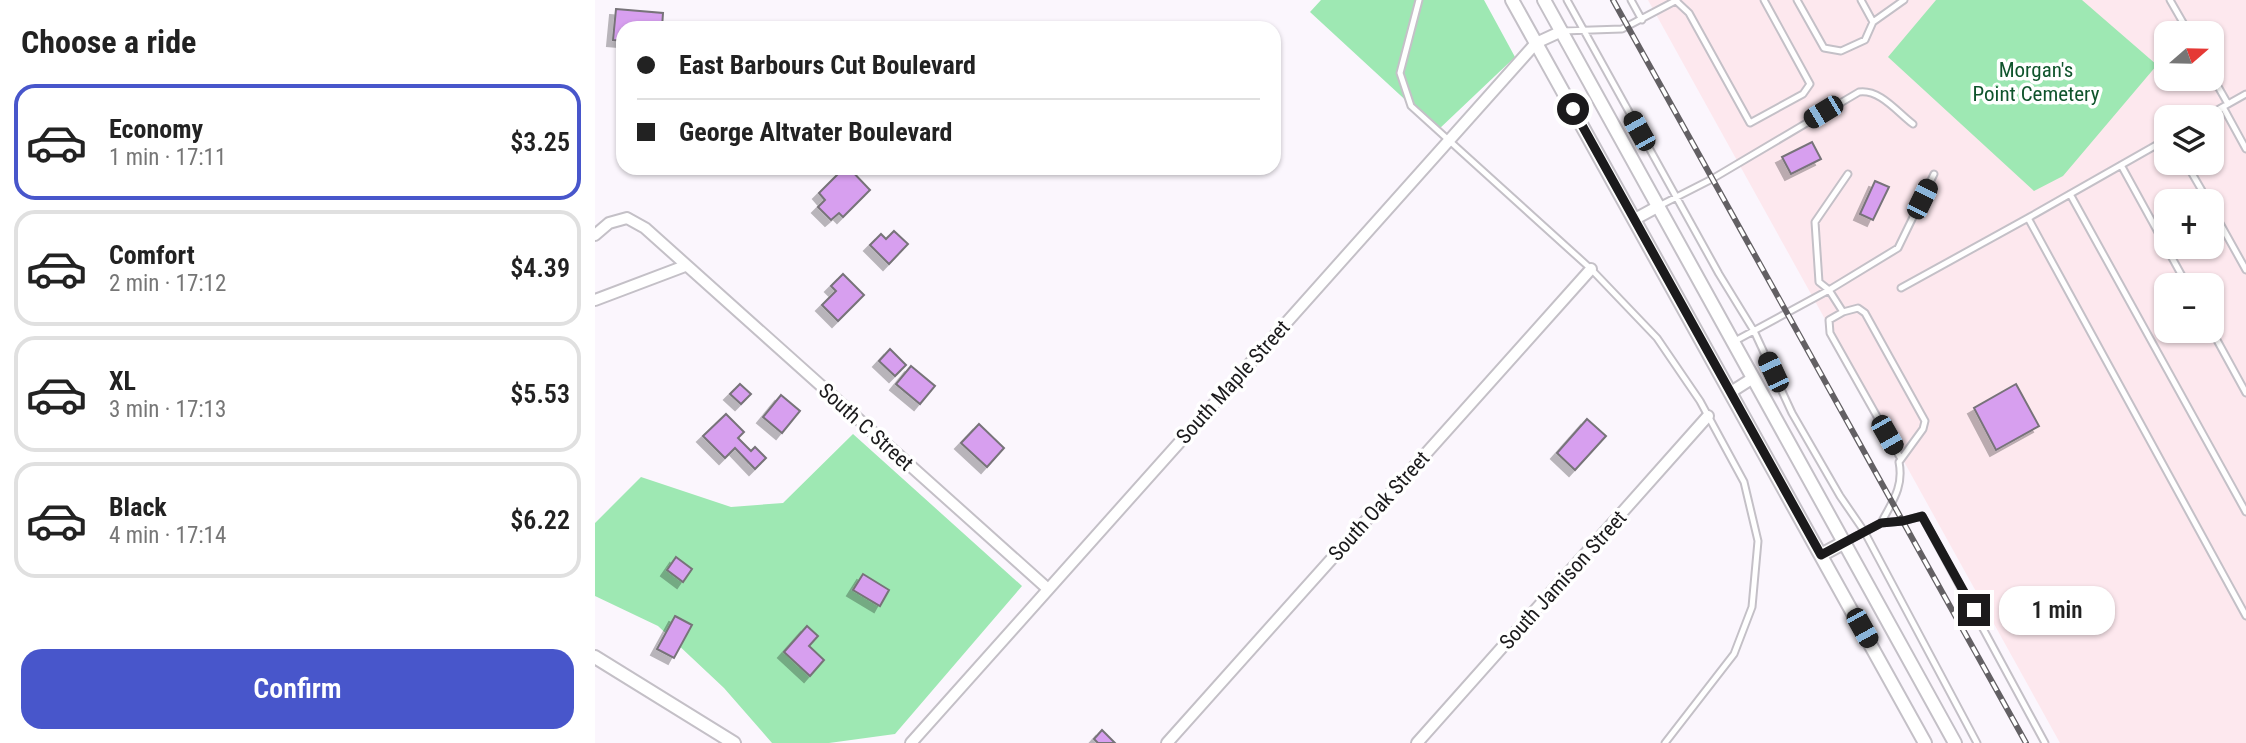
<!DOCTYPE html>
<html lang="en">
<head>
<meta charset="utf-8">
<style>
  :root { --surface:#fff; --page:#f6f6f6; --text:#222; --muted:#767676; --line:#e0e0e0; --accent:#4856cb }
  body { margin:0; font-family:"Roboto Condensed",sans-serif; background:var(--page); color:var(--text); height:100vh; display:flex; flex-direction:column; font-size:26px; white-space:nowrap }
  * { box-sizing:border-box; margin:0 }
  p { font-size:23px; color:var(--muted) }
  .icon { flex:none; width:38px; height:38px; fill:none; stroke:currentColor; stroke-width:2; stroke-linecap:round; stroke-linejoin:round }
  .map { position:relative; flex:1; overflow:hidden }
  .panel { display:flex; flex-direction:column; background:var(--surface); width:595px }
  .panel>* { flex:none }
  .guide { position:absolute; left:21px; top:21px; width:665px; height:154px; border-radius:21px; box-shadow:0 2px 5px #0004; display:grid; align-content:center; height:154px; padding:0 21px; background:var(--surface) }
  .needle { width:46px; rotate:70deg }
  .buttons { position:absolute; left:1559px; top:21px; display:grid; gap:14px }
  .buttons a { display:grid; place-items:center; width:70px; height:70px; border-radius:14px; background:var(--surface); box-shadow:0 2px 5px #0004; font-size:35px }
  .end { position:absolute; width:32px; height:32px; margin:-16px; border:9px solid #1b1a1c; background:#fff; box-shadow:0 0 0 4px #fff }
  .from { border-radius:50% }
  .bubble { position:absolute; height:49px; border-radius:21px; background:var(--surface); box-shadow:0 2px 5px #0004; font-size:23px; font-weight:600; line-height:49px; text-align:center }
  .car { position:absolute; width:21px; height:42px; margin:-21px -10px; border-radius:9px; box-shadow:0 0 5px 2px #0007; background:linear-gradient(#222 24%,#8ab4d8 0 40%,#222 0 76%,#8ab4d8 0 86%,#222 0) }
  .guide b { display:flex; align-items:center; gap:24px; height:66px; font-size:26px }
  .guide b+b { border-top:2px solid var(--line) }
  .guide i { width:18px; height:18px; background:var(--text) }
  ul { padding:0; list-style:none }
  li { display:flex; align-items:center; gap:21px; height:116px; margin:0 14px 10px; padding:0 7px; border:4px solid var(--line); border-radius:21px }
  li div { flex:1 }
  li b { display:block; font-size:26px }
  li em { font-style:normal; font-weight:600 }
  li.selected { border-color:var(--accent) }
  li>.icon { width:63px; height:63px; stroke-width:1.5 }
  h2 { padding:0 21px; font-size:32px; line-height:84px }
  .action { display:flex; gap:14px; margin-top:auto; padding:14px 21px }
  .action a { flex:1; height:80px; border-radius:21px; background:var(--accent); color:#fff; font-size:28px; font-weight:600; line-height:80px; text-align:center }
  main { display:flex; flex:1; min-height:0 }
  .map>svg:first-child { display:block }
  .industrial { fill:#fde8ee; fill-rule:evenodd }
  .green { fill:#9ee8b3 }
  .building { fill:#d79fef; stroke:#777379; stroke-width:2; filter:url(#shadow) }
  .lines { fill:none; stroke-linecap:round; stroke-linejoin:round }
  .service-casing { stroke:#c4c0c7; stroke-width:9 }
  .minor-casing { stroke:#c4c0c7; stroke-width:14 }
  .tertiary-casing { stroke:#c4c0c7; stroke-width:16 }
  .service { stroke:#fff; stroke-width:5 }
  .minor { stroke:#fff; stroke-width:10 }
  .tertiary { stroke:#fff; stroke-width:12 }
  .rail-casing { stroke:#636064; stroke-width:6 }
  .rail { stroke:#fff; stroke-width:3.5; stroke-dasharray:10; stroke-linecap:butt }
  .route { stroke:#1b1a1c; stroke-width:9 }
  .labels { text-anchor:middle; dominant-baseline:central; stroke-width:7; stroke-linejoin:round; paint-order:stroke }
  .park-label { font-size:21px; fill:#0f542c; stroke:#fff }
  .street-label { font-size:21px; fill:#1b1a1c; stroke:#fff }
</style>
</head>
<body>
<main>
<section class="panel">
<h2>Choose a ride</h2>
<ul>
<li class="selected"><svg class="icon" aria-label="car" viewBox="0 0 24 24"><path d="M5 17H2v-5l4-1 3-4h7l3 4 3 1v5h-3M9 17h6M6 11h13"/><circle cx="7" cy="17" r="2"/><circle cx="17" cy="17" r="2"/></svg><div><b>Economy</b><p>1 min · 17:11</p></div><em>$3.25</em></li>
<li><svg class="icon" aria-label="car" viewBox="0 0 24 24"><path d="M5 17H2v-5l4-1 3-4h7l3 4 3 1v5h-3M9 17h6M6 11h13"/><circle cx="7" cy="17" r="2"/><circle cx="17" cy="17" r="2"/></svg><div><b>Comfort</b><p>2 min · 17:12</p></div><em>$4.39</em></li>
<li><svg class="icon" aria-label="car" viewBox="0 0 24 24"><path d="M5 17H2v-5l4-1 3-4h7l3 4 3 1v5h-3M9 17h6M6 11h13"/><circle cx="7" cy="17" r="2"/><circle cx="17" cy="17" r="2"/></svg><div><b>XL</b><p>3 min · 17:13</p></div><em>$5.53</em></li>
<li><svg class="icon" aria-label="car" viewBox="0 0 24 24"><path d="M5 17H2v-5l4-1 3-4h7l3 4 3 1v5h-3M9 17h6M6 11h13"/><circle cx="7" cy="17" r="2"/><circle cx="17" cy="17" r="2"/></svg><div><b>Black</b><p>4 min · 17:14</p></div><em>$6.22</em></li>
</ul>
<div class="action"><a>Confirm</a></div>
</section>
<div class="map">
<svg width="1651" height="743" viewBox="0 0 1651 743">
  <defs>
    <filter id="shadow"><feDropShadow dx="-6" dy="6" stdDeviation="0" flood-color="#0004"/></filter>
  </defs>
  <rect width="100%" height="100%" fill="#fbf6fd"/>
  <path class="industrial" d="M1053 0H1651V743H1465ZM1572 33H1617V79H1572ZM1572 117H1617V163H1572ZM1572 201H1617V247H1572ZM1572 285H1617V331H1572Z"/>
  <path class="green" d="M726 0H889L920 57 843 130 715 12Z
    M1341 0H1487L1562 65 1468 176 1439 191 1293 57Z
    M258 434 427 586 300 734 234 743H177L129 688 63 626 0 596V523L46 477 136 507 188 503Z"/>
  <path class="building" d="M21 9 68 13 67 28H28V41L18 40Z
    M1217 142 1226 159 1196 174 1187 157Z
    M249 168H254L275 190 248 217 244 213 236 220 223 207 230 200 224 193Z
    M1280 181 1294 187 1278 220 1265 214Z
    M299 231 313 244 294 264 275 245 286 234 291 239Z
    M248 274 269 295 243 321 227 305 241 291 236 286Z
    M295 349 311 365 300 376 284 361Z
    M316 366 340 386 325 404 301 384Z
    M145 384 156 394 146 404 135 394Z
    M1421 384 1444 426 1401 450 1379 408Z
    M186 395 205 411 187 433 168 417Z
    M131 414 149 432 143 438 156 451 160 447 171 458 160 469 140 448 130 458 108 436Z
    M992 419 1011 436 980 470 962 453Z
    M384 424 409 448 392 467 366 443Z
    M81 557 97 569 88 582 72 570Z
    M268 574 294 590 285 606 258 590Z
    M80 616 97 625 79 658 62 649Z
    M212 626 223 636 214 646 229 660 215 676 189 652Z
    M507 730 520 743H503L499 739Z"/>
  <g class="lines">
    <defs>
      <path id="service" d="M824 0 805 73 816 106 996 269 1062 338 1105 401 1149 482 1163 541 1157 607 1139 654 1070 743
        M972 0 1124 274 1159 331 1197 413 1245 496 1269 531 1382 743
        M1036 0 1047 20
        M1080 0 1094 13 1155 123 1208 94 1215 84 1169 0
        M1202 0 1229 48 1246 51 1270 40 1278 22 1266 0
        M1575 0 1594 33
        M1278 22 1309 0
        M967 31 1027 29 1082 0
        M1617 76 1633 104
        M1628 107 1651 149
        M1610 117 1651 94
        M1591 163 1613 201
        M1526 165 1592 285
        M1253 174 1220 222 1224 282 1234 290 1248 312 1263 308 1270 313 1330 421 1328 429 1304 462C1309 487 1297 502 1286 523
        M1475 194 1651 512
        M1064 206 1117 179 1264 92C1285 89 1302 112 1318 124
        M1617 209 1651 270
        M1433 218 1572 139
        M1306 288 1433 218 1651 616
        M1248 312 1234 320 1235 333 1306 459
        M1617 331 1651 393
        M1140 341 1234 290 1303 248 1339 174
        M1250 542 1286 523 1308 521 1327 516 1450 743"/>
      <path id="minor" d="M1040 219 1064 206
        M0 235 14 223 32 218 50 228 453 589
        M0 300 90 266
        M1136 392 1158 378
        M316 743 941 43 967 31
        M572 743 996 269
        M822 743 1113 416"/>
      <path id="tertiary" d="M917 0 1330 743
        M949 0 1360 743
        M1226 555 1250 542
        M0 657 139 743"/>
    </defs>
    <use href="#service" class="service-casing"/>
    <use href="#minor" class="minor-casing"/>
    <use href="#tertiary" class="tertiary-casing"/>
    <use href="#service" class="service"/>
    <use href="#minor" class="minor"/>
    <use href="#tertiary" class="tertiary"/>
    <defs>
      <path id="rail" d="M1018 0 1431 743"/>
    </defs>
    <use href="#rail" class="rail-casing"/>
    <use href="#rail" class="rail"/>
  </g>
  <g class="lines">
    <path class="route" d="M978 109 1226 555 1286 523 1308 521 1327 516 1379 610"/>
  </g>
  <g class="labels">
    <g class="park-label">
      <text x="1441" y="70">Morgan's<tspan x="1441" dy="24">Point Cemetery</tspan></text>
    </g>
    <g class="street-label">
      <text transform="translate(638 382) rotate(-48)">South Maple Street</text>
      <text transform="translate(271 427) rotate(42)">South C Street</text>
      <text transform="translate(784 506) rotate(-48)">South Oak Street</text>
      <text transform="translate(968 580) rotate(-48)">South Jamison Street</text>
    </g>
  </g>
</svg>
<div class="buttons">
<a><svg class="needle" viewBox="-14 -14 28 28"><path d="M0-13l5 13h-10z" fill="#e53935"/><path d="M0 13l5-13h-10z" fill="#767676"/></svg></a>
<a><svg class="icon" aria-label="layers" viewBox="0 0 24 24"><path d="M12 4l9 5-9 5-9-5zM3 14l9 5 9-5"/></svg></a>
<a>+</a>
<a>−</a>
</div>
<i class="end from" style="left:978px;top:109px"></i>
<i class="end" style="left:1379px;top:610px"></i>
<div class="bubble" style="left:1404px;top:586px;width:116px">1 min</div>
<i class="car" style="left:1228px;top:112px;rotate:239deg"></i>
<i class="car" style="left:1044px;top:131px;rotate:331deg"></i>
<i class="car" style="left:1327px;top:199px;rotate:26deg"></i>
<i class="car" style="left:1178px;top:372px;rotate:335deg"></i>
<i class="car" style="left:1292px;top:435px;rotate:150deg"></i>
<i class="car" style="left:1267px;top:628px;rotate:151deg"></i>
<div class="guide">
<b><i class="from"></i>East Barbours Cut Boulevard</b>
<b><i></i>George Altvater Boulevard</b>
</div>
</div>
</main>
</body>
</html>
